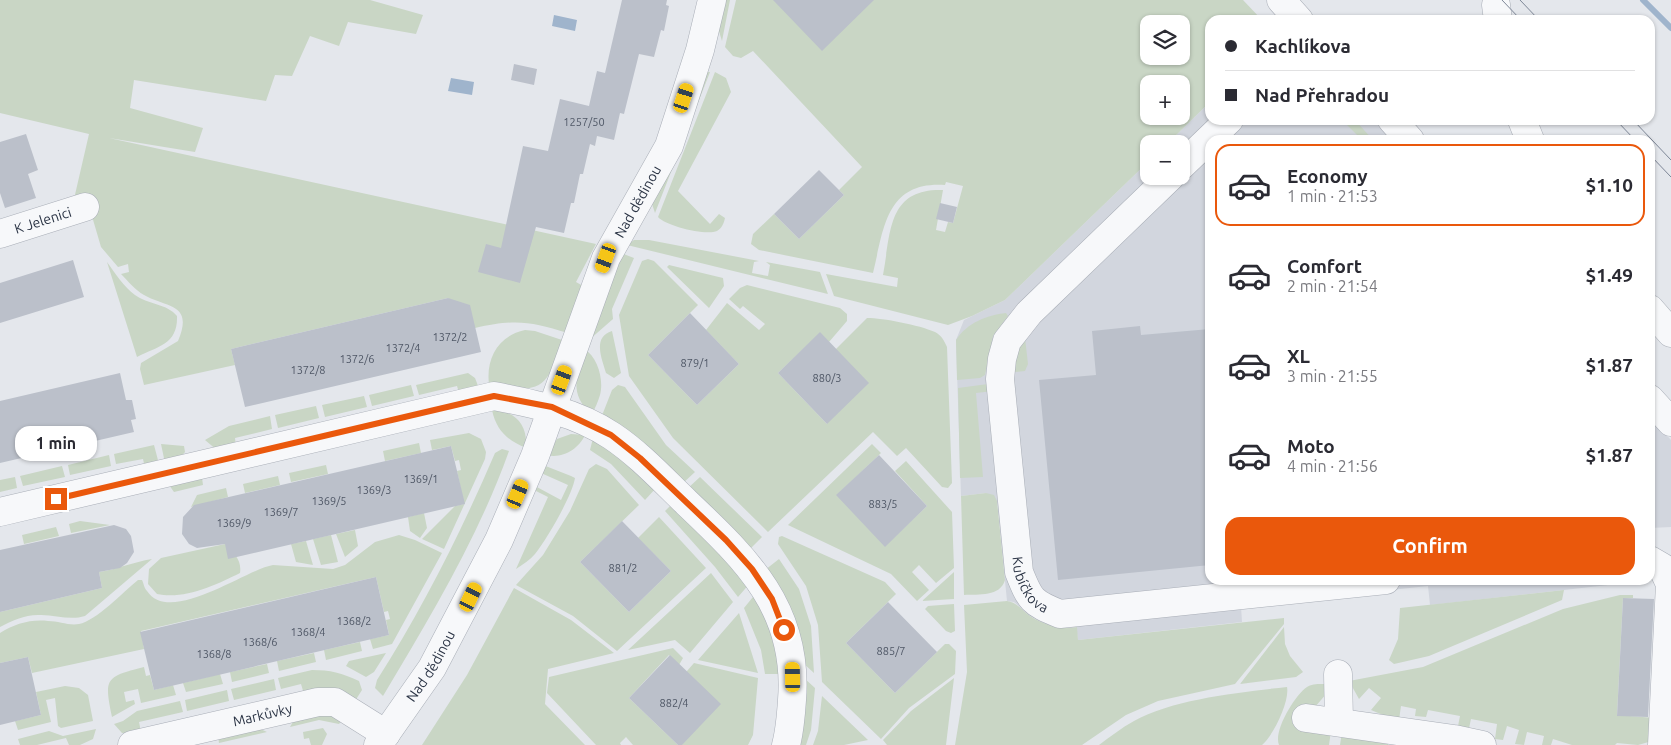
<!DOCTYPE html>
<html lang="en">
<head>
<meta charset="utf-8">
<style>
  :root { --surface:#fff; --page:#f2f2f3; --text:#2b2b33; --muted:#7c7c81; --line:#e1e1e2; --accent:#ea580c }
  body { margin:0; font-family:Ubuntu,sans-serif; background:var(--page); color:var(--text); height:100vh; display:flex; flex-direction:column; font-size:19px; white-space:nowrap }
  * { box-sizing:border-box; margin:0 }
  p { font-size:16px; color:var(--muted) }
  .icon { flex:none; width:28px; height:28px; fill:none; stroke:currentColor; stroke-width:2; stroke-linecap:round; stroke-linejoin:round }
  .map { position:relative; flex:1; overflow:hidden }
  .side { position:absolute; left:1205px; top:135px; width:450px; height:450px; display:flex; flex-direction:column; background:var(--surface); border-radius:15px; box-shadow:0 1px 4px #0004 }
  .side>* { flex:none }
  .top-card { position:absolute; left:1205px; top:15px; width:450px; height:110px; border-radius:15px; box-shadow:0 1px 4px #0004; display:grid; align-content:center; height:110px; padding:0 20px; background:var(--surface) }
  .fabs { position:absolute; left:1140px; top:15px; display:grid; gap:10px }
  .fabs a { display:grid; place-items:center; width:50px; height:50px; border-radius:10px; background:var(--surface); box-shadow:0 1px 4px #0004; font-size:25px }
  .end { position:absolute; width:22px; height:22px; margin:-11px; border:6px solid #ea580c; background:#fff; box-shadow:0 0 0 2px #fff }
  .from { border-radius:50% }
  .bubble { position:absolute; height:35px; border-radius:15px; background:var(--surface); box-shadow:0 1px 4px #0004; font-size:16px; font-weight:700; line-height:35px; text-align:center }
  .car { position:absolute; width:15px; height:30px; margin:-15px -8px; border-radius:6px; box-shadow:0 0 4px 1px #0007; background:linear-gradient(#f5c518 24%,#345 0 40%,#f5c518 0 76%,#345 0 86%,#f5c518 0) }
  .top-card b { display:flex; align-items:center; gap:18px; height:48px; font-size:19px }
  .top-card b+b { border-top:1px solid var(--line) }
  .top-card i { width:12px; height:12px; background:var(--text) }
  ul { padding:9px 0 0; list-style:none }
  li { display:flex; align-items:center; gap:15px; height:82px; margin:0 10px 8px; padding:0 10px; border:2px solid transparent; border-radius:15px }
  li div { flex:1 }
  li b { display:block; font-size:19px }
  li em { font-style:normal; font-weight:700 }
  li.on { border-color:var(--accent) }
  li>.icon { width:45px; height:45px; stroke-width:1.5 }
  .button { display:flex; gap:10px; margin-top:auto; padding:10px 20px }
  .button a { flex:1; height:58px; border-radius:15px; background:var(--accent); color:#fff; font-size:20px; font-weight:700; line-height:58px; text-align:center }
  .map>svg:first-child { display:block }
  .built { fill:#d2d6de }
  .green { fill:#c9d6c5; fill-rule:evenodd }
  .water { fill:#9fb4cc }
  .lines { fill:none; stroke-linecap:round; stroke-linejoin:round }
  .stream { stroke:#9fb4cc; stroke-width:6 }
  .building { fill:#bbc0ca }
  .minor-casing { stroke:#a9aeb7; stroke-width:29 }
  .minor { stroke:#f7f8fa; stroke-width:28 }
  .tram { stroke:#7d8696; stroke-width:1 }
  .route { stroke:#ea580c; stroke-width:6 }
  .labels { text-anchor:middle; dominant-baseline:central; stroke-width:4; stroke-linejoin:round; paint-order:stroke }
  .number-label { font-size:11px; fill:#4f5766 }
  .street-label { font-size:14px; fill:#2b3445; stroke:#f4f6f9 }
</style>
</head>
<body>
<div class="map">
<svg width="1671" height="745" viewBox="0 0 1671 745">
  <rect width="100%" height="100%" fill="#e4e7ec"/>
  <path class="built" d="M1210 102V120H1376L1395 140H1210V580H1626V583L1430 605 1428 586 1241 606 1242 622 1078 640 1076 627 1046 625 1029 615 1014 602 1007 601 997 501 986 493 961 496 956 340 964 320 1005 300 1149 161V176H1181V144H1167Z
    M1650 417 1671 440V527L1650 528Z"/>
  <path class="green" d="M0 0H370L423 15 416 34 348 22 339 46 310 36 292 76 275 75 266 101 134 80 130 108 203 128 195 152 109 138 596 244 576 282 583 286 568 333C530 321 515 319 475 328L448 298 231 349 235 365 144 385 140 369 141 363 178 341C194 303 167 308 144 295 135 290 128 281 121 274L129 272 128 264 118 267 101 247 89 206 74 199 89 134 0 113Z
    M724 0H730L722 41 718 28Z
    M736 0H1243L1262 20H1210V102L1167 144H1149V161L1005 300 972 316 948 325 834 296 826 274 897 287 898 278 883 275C891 233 887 188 943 190L936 230 945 232 948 222 953 223 963 186 946 182 945 185C886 181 884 228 873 273L759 250 751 244 753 234 774 214 799 239 844 195 839 190 862 167 753 51 741 58 733 56 725 47ZM1149 24H1181V56H1149ZM1149 84H1181V116H1149Z
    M707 72H710L655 213 652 204 656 191Z
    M715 72 726 78 731 92 678 191 710 224 719 214 725 218C724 223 722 228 717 231 706 236 666 226 658 217Z
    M1342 120H1355L1373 140H1362Z
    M634 240H649L759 261 754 262 752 273 768 276 770 265 766 262 820 272 828 294 627 245Z
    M621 253 634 258 612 309 613 319 589 340Z
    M648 259 654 261 698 305 648 355 697 405 739 364 706 330 727 303 759 330 765 324 743 306 740 309 729 299 740 288 747 285 840 308 847 314V321L829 342 820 333 778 373 827 424 836 349 867 318C883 318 919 325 935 332 941 335 944 340 947 347L952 483 948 488 942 487 906 448 897 456 873 432 768 532 673 438 629 376 619 315 642 261Z
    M107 262C115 273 124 287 135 295 147 304 168 304 177 316 178 344 159 346 137 357Z
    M669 265 723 278 724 286 709 308 667 267Z
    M1006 313 1008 316 993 336 985 375 980 378 957 380 956 340C967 323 987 315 1006 313Z
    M1024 329 1028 364 1025 371 1007 373Z
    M525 330 535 331 565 341C543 392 545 389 490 390 484 362 496 336 525 330Z
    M612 331 621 373 614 378 606 373C602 359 592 337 612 331Z
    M584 349C598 357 604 380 600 395 598 402 595 408 592 414 568 395 577 374 584 349Z
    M468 373 475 378 480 391 460 396 457 386 419 395 416 385Z
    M988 384 993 391 976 393 983 477 960 478 958 388Z
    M411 385 414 396 372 406 369 395Z
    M618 385 625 387 666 445 695 472 682 484 601 418 612 390Z
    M364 396 367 407 325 417 322 405Z
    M316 406 319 418 278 428 275 415Z
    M492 410C516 410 528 426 526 448 508 441 496 430 492 410Z
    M270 416 272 429 235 438 236 447 218 451 205 440 229 426Z
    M469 433 481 439 486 452 485 459 444 549 422 539 455 506 464 504 457 471 461 470 459 460 455 461 451 446 432 450 430 440Z
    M571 434 585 435C579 449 562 459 547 455L557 439Z
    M593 438 603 442 656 488 645 500 611 464 590 450Z
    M419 443 421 453 385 461 383 451Z
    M161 444 184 446 185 452 181 457 165 463Z
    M872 444 881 453 837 495 885 546 927 506 895 471 906 461 952 512 954 568 936 583 919 565 912 572 929 590 917 601 891 574 788 525Z
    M154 445 159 464 145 468 143 459 116 464 114 454Z
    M502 449 509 451C478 538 430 617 383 696L375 688 377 680C423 608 461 532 495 453Z
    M109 455 111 466 70 475 68 465Z
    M596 464 607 469 639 505 580 562 629 612 671 571 638 538 659 517 706 568 617 651 573 616 516 585 543 555 570 511 589 469Z
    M326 465 328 474 291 482 289 473Z
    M543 465 571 476 575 478C572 496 547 539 535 554 530 560 523 564 516 569L548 497 534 490 535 486 561 500 568 485 541 473Z
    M62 466 65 477 23 486 20 476Z
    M278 476 280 485 245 493 243 484Z
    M15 477 17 488 0 492V480Z
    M700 477 762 537 750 549 687 489Z
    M202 478 203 485 174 492 169 485Z
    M226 488 228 497 191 507 197 495Z
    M986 493 994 495 997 501 1005 580C1000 597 979 594 964 595L961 496Z
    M673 503 751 582 738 597 715 567 665 511Z
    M424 513 427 528 420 538 410 531 408 517Z
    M80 521 110 525 71 533 69 524Z
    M56 527 59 536 24 544 22 535Z
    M355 530 358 546 345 557 336 534Z
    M331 535 338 562 321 565 313 539Z
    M399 535 415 540 442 553 392 644 373 649 370 639 389 635 386 620 390 619 388 611 384 612 376 577 141 631 144 649 32 673 28 657 0 663V633C14 624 31 619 48 621 59 621 69 626 79 624 96 621 123 592 138 580H142C144 584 144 588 147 591 170 626 247 569 273 565L333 569 345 565 375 542Z
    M782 536 885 582 896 594 846 643 895 693 945 644H949L956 651 955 674 909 708 881 739 822 682 818 625 806 586 778 544 779 537Z
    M306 541 313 565 296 562 291 544Z
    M225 544C234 553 242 560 240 573 216 585 184 600 157 594L148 584 149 569 161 558Z
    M152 559 85 616C69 621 54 614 38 615 24 615 12 621 0 627V612L102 588 99 572C118 569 133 562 152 559Z
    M779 559 799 589 811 626 814 673 803 663 765 570Z
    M954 572V599L922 601Z
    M711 573 733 602 690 653 675 640 628 650Z
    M514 588 571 620 614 653 548 669 545 704 585 745H422L467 675Z
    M1564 590 1562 600 1429 656 1394 664 1389 660 1398 639 1400 608Z
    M757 592 785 674H765L761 650 744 608Z
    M1620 595H1633V598H1623L1617 715 1655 718 1659 739 1638 745 1617 743 1615 745H1572L1553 739 1551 745H1542L1544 736 1527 732 1524 745 1515 744 1519 730 1507 726 1503 740 1495 739 1497 724 1471 719 1468 733 1457 731 1460 716 1428 710 1426 717 1415 716 1416 709 1401 706 1399 720H1395L1371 710 1381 698 1369 688 1359 699 1349 681 1423 667 1563 609Z
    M1007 601C1018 603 1022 610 1030 616 1044 625 1061 629 1077 627L1078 640 1284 618V624L1235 684 1158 701 1126 715 1082 745H955L967 672 964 605Z
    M954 604 955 631 951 633 946 631 925 609 928 606Z
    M739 613 758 673 698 660Z
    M1284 627 1285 644 1290 656 1303 672 1296 677 1240 684Z
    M360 642 362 651 326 660 324 650Z
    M673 648 683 658 679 665 669 655 629 698 678 745H633L626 737 620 743 621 745H596L547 693 549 677Z
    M314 653 316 662 279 671 277 661Z
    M386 653 374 672 366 677 346 666 349 661Z
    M694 663 758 678 753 735 748 745H682L687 671Z
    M267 664 269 673 232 682 230 672Z
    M144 667 146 676 150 675 154 690 173 685 176 695 141 703 138 689 124 692 126 702 134 700 135 704 112 717C104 678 105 677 144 667Z
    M312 670C330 670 342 673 359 681L362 690 355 701 304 694 301 684 281 689 278 678Z
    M220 674 223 684 186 692 183 683Z
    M803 677 815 688 811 730 806 745H795Z
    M954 678 946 745H887L883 740 911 711Z
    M274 679 276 690 234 700 231 689Z
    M1330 684 1327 693 1315 707 1331 731 1329 745H1279C1273 731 1295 695 1307 687 1312 683 1323 684 1330 684Z
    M65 686 79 688 88 695 93 721 61 728 58 726 55 698 46 700 51 722 18 730 15 721 41 715 36 692Z
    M1287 687C1290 701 1273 736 1262 745H1099C1110 737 1121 728 1134 721 1173 699 1241 692 1287 687Z
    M227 690 229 701 187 711 185 700Z
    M822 696 868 740 844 745H813L818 731Z
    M180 701 183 712 139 722 141 732 122 733 114 724 123 721 137 711Z
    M321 712 343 719 339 724 319 720 290 727 294 720Z
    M256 727 267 732 219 743 218 736Z
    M323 728 327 734 322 745H311L309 738 304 739 303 732Z
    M96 729 93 739 80 745H69L66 738 37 745H20L18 739 49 731 63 736Z
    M1342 732 1389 738 1388 745H1340Z"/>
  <path class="water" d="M554 15 577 20 575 31 552 26Z
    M451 78 474 82 472 95 448 91Z"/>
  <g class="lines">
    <path class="stream" d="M1643 0 1671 28"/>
  </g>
  <path class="building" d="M622 0H667L666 5 669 6 664 31 661 30 654 57 639 54 624 114 620 113 614 140 597 136 595 146 590 144 583 174H580L574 203H571L564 233 536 227 520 283 478 272 486 244 501 248 523 146 548 151 560 99 589 106 597 71 605 73Z
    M773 0H874L822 51Z
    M514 64 537 69 534 85 511 80Z
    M26 134 38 170 28 174 36 198 5 208 0 193V142Z
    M819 170 844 195 799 239 774 214Z
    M940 203 957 207 953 223 936 219Z
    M73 260 84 297 0 323V283Z
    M448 298 470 305 481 352 245 407 231 349Z
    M690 313 739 364 697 405 648 355Z
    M1140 326 1141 335 1210 329V565L1058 580 1039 380 1096 375 1092 331Z
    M820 332 869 383 827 424 778 373Z
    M120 373 126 400H132L136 419 131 420 134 432 0 463V401Z
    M451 446 465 504 228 559 225 544 197 548 189 544 182 534 183 517 194 505Z
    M879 455 927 506 885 547 836 495Z
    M622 521 671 571 629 612 580 562Z
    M114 525 126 529 131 536 134 552 127 563 120 568 99 572 102 588 0 612V550Z
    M376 577 389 635 154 690 140 632Z
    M1623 598 1654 599 1648 717 1617 716Z
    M888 602 937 652 895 693 846 643Z
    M670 655 721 704 682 745H678L629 698Z
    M28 657 41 715 0 725V663Z"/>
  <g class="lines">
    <defs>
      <g id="minor">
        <path d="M1281 0 1299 20"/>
        <path d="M1496 5 1498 20"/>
        <path d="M1392 120 1410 140"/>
        <path d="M1522 120 1530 140"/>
        <path d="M1181 166 1229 120"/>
        <path id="s1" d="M1171 176 1029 313 1007 341 1002 359 1000 379 1019 572C1030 600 1032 603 1060 614L1386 580"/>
        <path id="s2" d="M0 234 85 207"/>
        <path d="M1650 309 1671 333"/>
        <path d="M1650 399 1671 422"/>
        <path d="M0 512 494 396C535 404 576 412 612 436 639 454 662 479 686 502 747 560 799 609 792 700 791 715 790 730 786 745"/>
        <path d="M1650 560 1662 567 1670 584 1662 745"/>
        <path d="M1338 674 1339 722"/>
        <path d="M1306 718 1454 739 1482 745"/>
        <path id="s3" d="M132 745 318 702H335L386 734"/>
        <path id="s4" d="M378 745 432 668 499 540 535 456 606 258 669 146 700 50 712 0"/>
      </g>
    </defs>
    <use href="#minor" class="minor-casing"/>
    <use href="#minor" class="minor"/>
    <path class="tram" d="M1502 0 1521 20
      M1520 0 1539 20
      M1616 120 1635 140
      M1633 120 1671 160
      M1650 155 1671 177"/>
  </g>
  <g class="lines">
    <path class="route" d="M56 499 494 396 552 407 611 435 640 458 726 540 752 569 772 599 784 630"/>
  </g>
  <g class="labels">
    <g class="number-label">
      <text x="584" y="122">1257/50</text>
      <text x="450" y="337">1372/2</text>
      <text x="403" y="348">1372/4</text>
      <text x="357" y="359">1372/6</text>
      <text x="695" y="363">879/1</text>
      <text x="308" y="370">1372/8</text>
      <text x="827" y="378">880/3</text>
      <text x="421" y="479">1369/1</text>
      <text x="374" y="490">1369/3</text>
      <text x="329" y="501">1369/5</text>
      <text x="883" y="504">883/5</text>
      <text x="281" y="512">1369/7</text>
      <text x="234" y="523">1369/9</text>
      <text x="623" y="568">881/2</text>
      <text x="354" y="621">1368/2</text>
      <text x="308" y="632">1368/4</text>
      <text x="260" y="642">1368/6</text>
      <text x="891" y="651">885/7</text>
      <text x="214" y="654">1368/8</text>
      <text x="674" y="703">882/4</text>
    </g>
    <g class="street-label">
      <text stroke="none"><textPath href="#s4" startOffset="605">Nad dědinou</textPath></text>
      <text stroke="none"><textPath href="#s2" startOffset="45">K Jelenici</textPath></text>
      <text stroke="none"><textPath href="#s1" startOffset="482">Kubíčkova</textPath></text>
      <text stroke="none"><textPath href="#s4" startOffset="95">Nad dědinou</textPath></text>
      <text stroke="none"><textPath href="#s3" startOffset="134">Markůvky</textPath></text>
    </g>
  </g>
</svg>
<div class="fabs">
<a><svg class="icon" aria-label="layers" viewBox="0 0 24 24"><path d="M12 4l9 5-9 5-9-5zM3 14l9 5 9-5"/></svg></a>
<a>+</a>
<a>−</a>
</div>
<i class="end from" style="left:784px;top:630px"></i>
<i class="end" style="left:56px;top:499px"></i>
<div class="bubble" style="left:15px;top:426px;width:82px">1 min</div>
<i class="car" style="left:684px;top:98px;rotate:18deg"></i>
<i class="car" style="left:606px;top:258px;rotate:200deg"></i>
<i class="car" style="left:562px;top:380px;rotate:20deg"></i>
<i class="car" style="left:518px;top:494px;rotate:23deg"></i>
<i class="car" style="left:471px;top:597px;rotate:26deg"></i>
<i class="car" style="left:793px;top:677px;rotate:359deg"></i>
<div class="top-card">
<b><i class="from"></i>Kachlíkova</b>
<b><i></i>Nad Přehradou</b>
</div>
<section class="side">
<ul>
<li class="on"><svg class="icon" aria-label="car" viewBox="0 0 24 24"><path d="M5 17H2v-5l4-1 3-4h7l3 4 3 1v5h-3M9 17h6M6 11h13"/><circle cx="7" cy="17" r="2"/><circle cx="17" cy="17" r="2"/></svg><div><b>Economy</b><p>1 min · 21:53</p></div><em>$1.10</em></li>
<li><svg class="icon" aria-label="car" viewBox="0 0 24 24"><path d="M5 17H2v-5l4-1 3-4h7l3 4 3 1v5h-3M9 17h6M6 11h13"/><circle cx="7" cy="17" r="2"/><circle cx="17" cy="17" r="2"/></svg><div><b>Comfort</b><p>2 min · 21:54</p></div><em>$1.49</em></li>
<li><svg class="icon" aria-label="car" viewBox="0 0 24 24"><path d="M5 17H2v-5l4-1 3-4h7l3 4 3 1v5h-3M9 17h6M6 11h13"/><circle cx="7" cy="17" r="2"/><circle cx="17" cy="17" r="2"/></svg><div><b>XL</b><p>3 min · 21:55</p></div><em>$1.87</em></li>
<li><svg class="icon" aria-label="car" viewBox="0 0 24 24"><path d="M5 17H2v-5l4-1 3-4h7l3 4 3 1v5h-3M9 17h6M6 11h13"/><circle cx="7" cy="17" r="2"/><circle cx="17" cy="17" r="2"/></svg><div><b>Moto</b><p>4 min · 21:56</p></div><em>$1.87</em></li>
</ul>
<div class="button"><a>Confirm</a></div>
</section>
</div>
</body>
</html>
